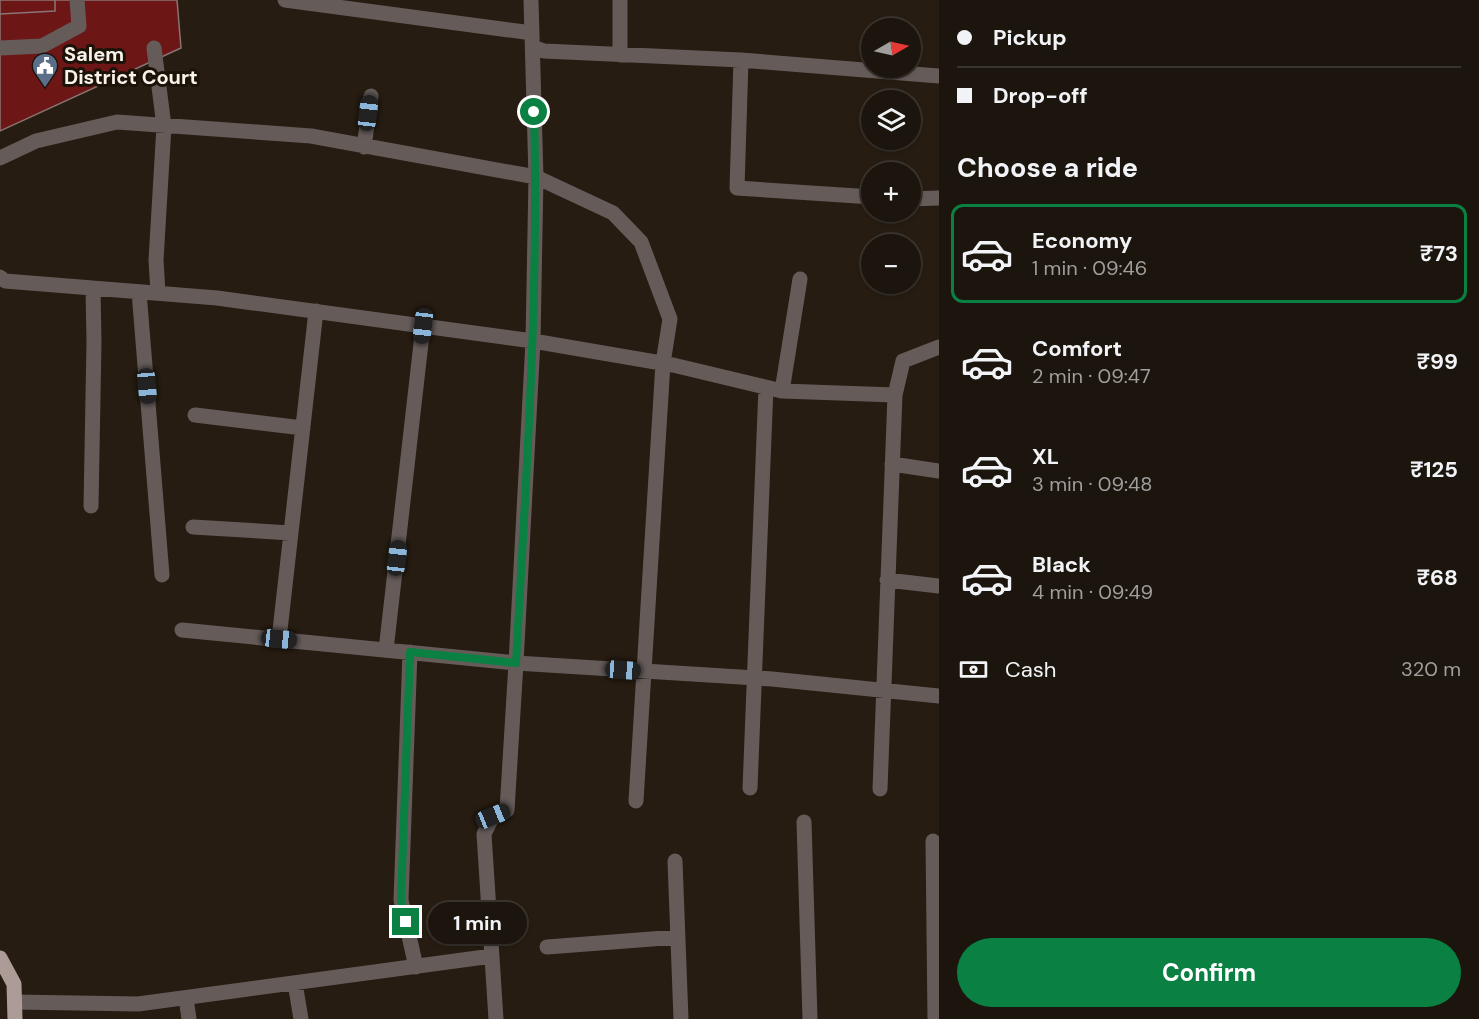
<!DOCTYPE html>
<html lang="en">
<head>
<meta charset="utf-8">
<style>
  :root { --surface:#1c150d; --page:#251e16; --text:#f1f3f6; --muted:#a09f9d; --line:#3a342e; --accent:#0b8043 }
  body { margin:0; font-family:"DM Sans",sans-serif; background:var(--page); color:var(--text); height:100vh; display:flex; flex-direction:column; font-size:22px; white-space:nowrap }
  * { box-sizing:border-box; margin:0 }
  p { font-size:20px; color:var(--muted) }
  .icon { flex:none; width:33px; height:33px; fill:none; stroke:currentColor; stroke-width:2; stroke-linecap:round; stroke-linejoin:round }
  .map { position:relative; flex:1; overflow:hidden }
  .drawer { display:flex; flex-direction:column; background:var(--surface); width:540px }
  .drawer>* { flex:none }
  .hud { display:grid; align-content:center; height:132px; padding:0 18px; background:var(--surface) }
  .needle { width:39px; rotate:81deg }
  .tools { position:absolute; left:861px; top:18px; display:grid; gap:12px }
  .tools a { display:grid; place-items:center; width:60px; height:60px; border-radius:50%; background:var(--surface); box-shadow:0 2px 4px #0004,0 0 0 2px var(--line); font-size:30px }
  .end { position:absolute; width:27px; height:27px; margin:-14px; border:8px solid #0b8043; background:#fff; box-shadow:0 0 0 3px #fff }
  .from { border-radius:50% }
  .bubble { position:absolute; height:42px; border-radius:21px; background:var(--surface); box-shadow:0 2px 4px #0004,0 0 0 2px var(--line); font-size:20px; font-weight:700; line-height:42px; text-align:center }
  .car { position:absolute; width:18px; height:36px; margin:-18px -9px; border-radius:8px; box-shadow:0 0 4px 2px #0007; background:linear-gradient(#222 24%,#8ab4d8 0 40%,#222 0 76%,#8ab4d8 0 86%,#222 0) }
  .hud b { display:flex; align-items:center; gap:21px; height:57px; font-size:22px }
  .hud b+b { border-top:2px solid var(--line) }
  .hud i { width:15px; height:15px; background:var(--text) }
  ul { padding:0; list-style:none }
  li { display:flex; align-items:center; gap:18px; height:99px; margin:0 12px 9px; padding:0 6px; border:3px solid transparent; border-radius:12px }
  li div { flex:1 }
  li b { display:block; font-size:22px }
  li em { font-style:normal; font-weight:700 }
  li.selected { border-color:var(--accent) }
  li>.icon { width:54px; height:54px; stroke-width:1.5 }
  h2 { padding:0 18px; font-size:27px; line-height:72px }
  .pay { display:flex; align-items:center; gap:15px; height:66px; padding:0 18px; font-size:22px }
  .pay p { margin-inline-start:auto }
  .button { display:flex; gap:12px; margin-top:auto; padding:12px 18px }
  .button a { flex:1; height:69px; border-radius:36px; background:var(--accent); color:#fff; font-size:24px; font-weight:700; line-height:69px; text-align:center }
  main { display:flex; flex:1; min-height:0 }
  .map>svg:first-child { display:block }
  .building { fill:#6c1616; stroke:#897573; stroke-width:1.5 }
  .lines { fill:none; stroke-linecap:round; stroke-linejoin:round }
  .minor { stroke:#655c5a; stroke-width:15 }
  .major { stroke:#ac9b97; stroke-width:15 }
  .route { stroke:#0b8043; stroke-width:8 }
  .labels { text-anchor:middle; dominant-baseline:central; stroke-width:6; stroke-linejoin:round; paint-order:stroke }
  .poi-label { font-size:20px; font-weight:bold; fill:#f9f2eb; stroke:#1c1308; text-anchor:start }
</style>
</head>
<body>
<main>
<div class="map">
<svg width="939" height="1019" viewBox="0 0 939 1019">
  <rect width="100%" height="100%" fill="#261c11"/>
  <path class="building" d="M0 0H177L181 48 0 131Z
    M0 0H55V11L0 14Z"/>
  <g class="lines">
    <path class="minor" d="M285 0 532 33
      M531 0 536 177 613 213 641 242 670 319 663 363 636 801
      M533 47 544 51 741 60 737 188 872 197
      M0 48 42 46 79 26 77 0
      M154 48 164 126 156 260 158 293
      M620 55V0
      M741 60 939 76
      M364 147 371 96
      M0 158 36 141 117 122 311 136 536 177 533 341 516 663 772 679 939 696
      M910 199 939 198
      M0 277 5 281 217 298 533 341 673 365 782 391 895 395 880 789
      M139 292 162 575
      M782 391 800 279
      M895 395 903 361 939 347
      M195 415 303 428
      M892 464 939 471
      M91 506 94 342 93 288
      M193 527 291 533
      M887 580 939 586
      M182 630 516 663 507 810 493 816 484 834 496 1019
      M279 639 316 311
      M386 650 423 326
      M410 652 401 900 416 967
      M750 788 766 387
      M804 822 810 1019
      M933 841 935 1019
      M675 861 681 1019
      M547 947 678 937
      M295 983 301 1019
      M186 998 189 1019
      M15 1002 138 1004 492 956"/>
    <path class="major" d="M0 958 14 984 15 1019"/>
  </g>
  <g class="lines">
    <path class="route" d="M406 922 401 900 410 652 516 663C526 480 539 296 534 112"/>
  </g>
  <defs>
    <symbol id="civic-pin" viewBox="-11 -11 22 30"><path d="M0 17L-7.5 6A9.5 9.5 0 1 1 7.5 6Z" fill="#5c6f8a" stroke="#1c1308"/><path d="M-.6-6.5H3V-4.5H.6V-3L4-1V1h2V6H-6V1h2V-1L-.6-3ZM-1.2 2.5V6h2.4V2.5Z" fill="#fff"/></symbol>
  </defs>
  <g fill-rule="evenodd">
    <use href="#civic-pin" x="30" y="51" width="30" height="40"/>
  </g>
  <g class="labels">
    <g class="poi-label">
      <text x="64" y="54">Salem<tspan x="64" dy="23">District Court</tspan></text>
    </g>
  </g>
</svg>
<div class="tools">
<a><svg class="needle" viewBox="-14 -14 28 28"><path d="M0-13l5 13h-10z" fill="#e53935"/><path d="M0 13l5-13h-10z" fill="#a09f9d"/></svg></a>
<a><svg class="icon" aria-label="layers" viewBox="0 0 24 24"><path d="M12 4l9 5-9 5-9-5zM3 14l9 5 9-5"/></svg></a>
<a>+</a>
<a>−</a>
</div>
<i class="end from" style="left:534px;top:112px"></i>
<i class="end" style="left:406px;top:922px"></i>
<div class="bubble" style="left:428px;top:902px;width:99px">1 min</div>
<i class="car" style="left:368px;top:113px;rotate:7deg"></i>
<i class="car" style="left:423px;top:326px;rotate:187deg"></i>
<i class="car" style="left:147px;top:386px;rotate:175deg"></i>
<i class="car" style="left:397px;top:558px;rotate:7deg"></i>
<i class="car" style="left:279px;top:639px;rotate:96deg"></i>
<i class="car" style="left:623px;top:670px;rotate:94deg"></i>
<i class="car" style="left:493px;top:816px;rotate:68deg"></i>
</div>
<section class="drawer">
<div class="hud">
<b><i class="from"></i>Pickup</b>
<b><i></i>Drop-off</b>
</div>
<h2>Choose a ride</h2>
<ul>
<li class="selected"><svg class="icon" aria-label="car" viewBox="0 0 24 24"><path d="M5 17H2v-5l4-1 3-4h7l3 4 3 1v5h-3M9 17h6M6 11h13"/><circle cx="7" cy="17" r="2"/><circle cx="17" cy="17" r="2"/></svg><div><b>Economy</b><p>1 min · 09:46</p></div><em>₹73</em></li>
<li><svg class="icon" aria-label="car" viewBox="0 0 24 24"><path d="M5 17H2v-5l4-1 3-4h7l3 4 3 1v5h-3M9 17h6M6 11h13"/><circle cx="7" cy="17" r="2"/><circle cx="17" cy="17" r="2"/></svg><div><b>Comfort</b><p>2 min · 09:47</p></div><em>₹99</em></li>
<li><svg class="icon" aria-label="car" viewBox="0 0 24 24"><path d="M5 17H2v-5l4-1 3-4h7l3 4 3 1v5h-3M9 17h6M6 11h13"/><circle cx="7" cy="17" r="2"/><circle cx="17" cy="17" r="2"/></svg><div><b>XL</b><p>3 min · 09:48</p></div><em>₹125</em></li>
<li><svg class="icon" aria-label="car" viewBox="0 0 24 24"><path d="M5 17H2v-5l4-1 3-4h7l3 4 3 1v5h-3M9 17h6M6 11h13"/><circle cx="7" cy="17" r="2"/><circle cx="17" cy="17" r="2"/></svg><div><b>Black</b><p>4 min · 09:49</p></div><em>₹68</em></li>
</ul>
<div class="pay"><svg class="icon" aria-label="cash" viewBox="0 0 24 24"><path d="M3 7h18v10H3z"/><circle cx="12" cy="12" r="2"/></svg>Cash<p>320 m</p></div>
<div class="button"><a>Confirm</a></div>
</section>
</main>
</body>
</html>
